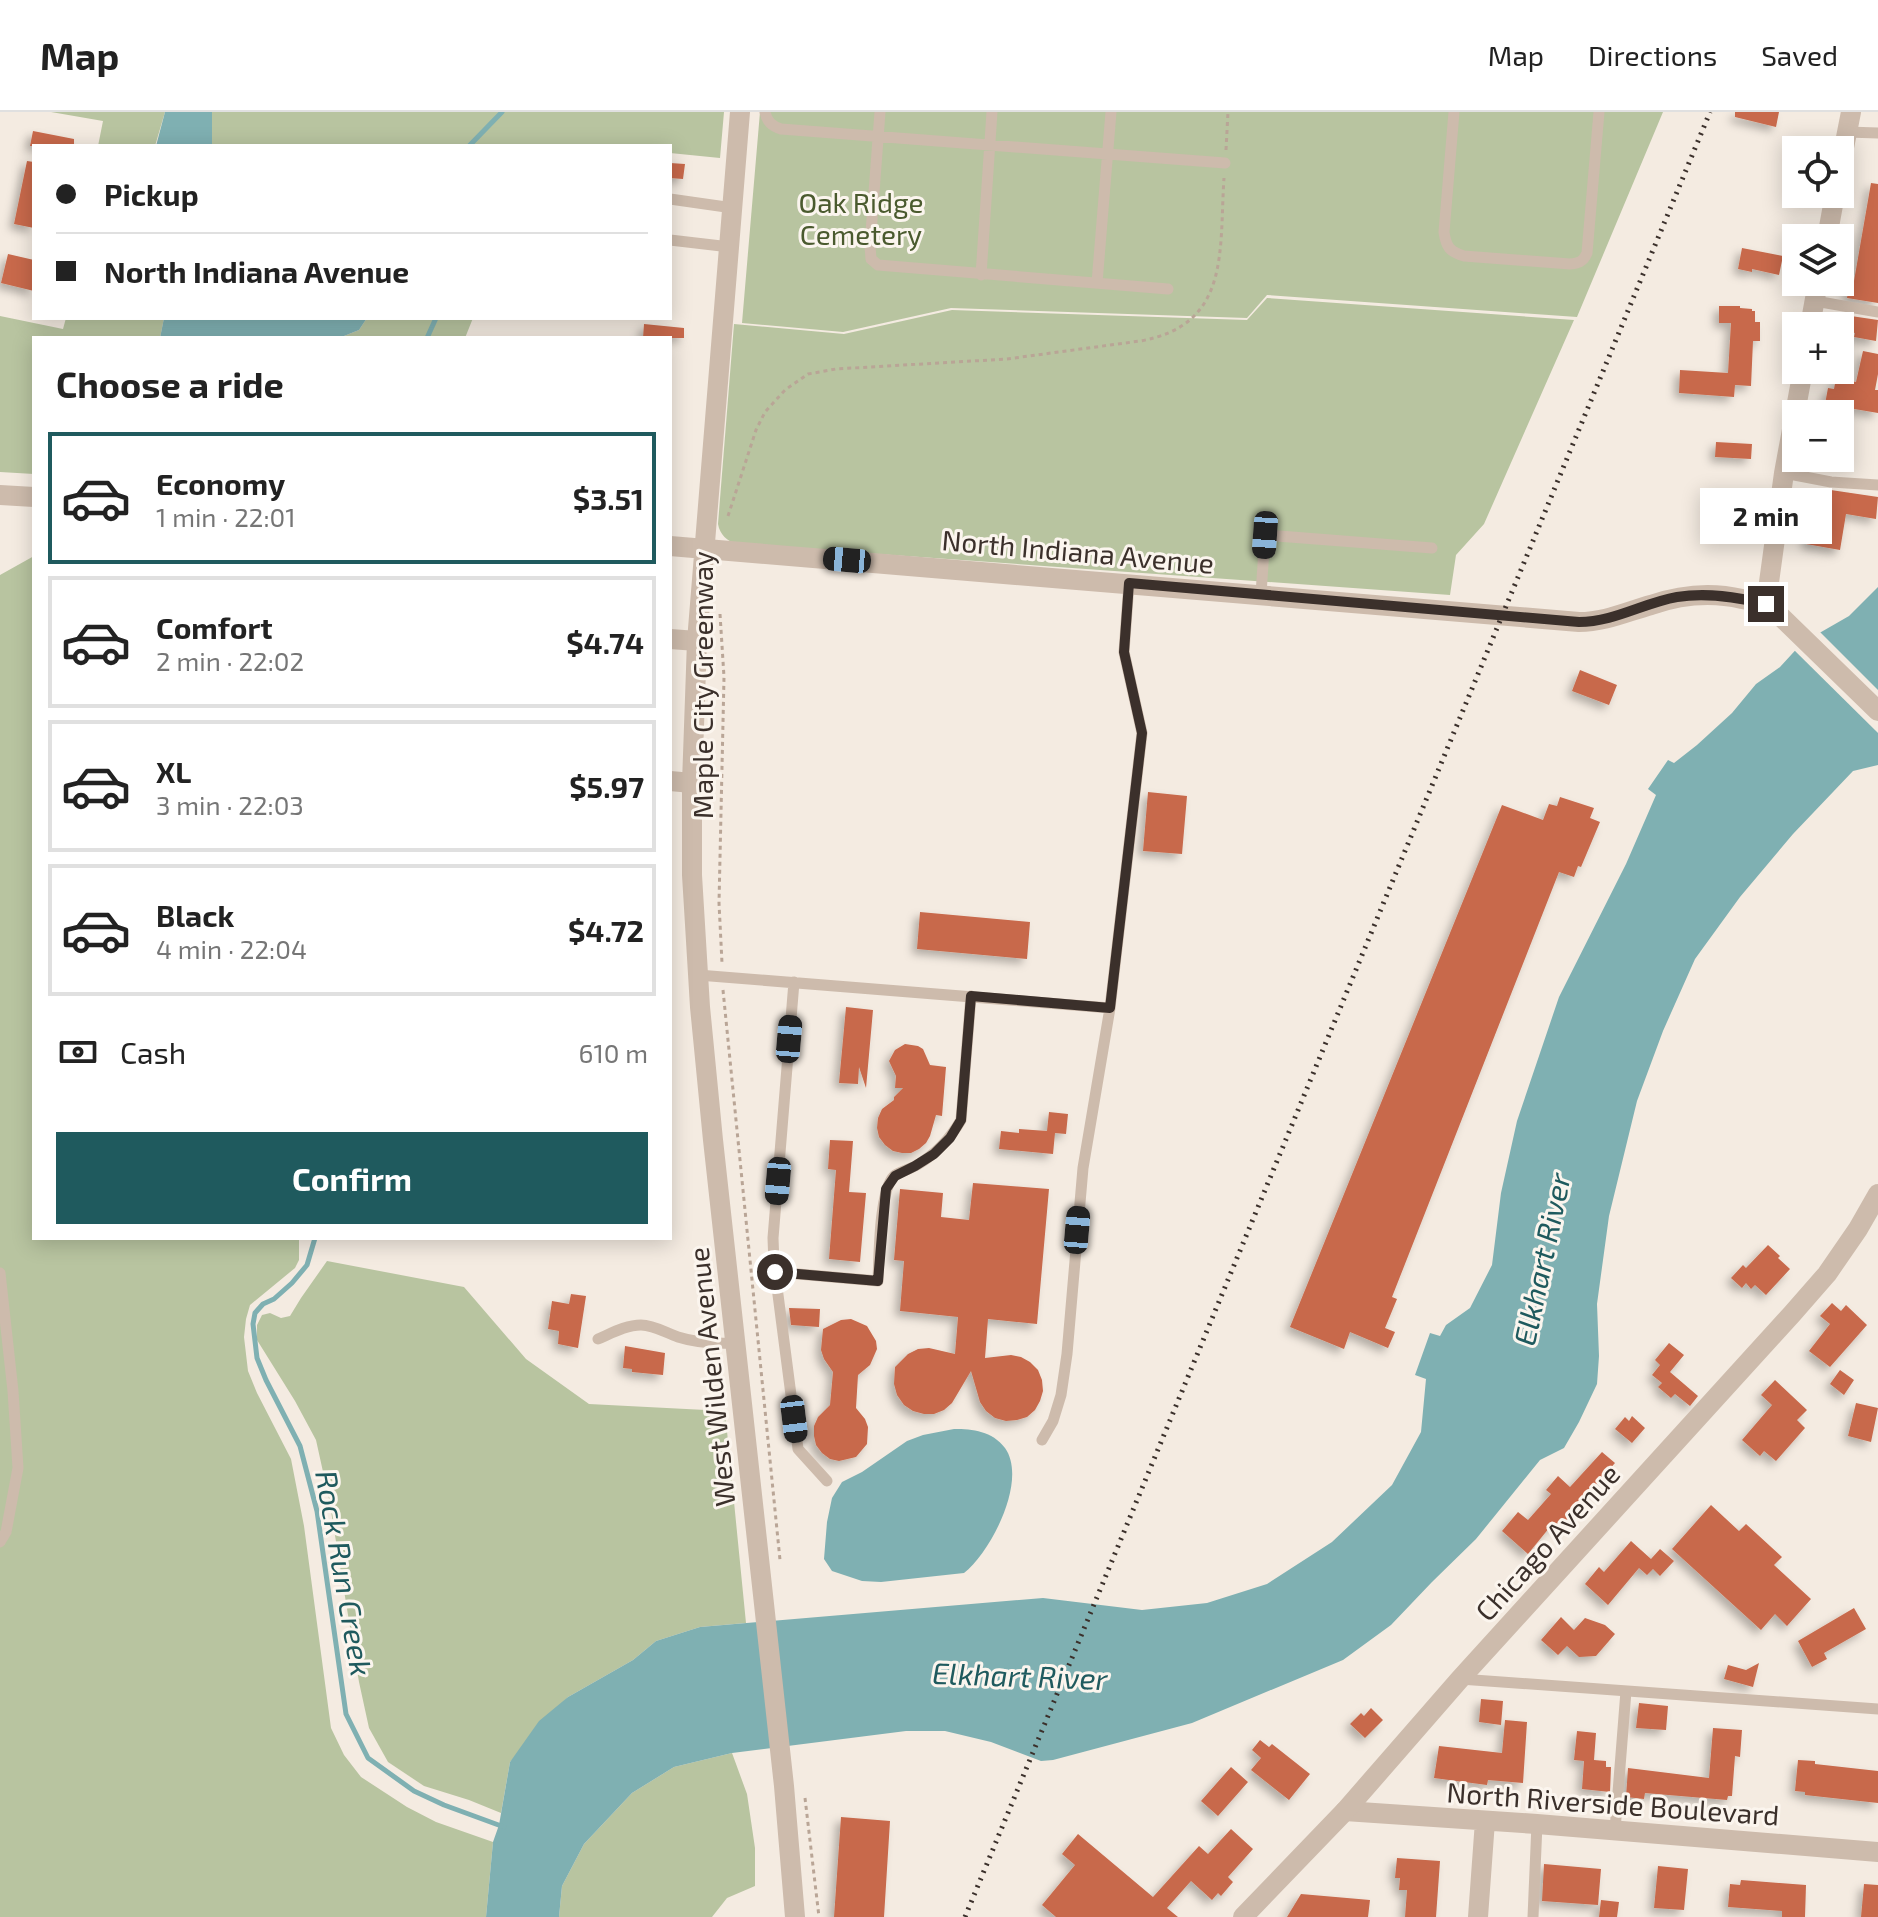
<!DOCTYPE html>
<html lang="en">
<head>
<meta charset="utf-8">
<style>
  :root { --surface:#fff; --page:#f2f2f2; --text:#222; --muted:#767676; --line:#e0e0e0; --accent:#1f5a5e }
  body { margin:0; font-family:"Exo 2",sans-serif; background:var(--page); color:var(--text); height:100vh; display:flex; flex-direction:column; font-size:30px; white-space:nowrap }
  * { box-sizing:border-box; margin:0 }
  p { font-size:26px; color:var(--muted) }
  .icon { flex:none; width:44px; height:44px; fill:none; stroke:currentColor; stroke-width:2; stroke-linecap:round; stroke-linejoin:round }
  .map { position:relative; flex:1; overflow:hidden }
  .details { position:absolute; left:32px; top:224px; width:640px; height:904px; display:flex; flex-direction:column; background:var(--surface); border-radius:0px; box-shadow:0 4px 20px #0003 }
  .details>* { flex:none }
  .banner { position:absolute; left:32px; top:32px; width:640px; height:176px; border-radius:0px; box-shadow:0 4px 20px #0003; display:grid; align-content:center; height:176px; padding:0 24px; background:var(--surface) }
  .controls { position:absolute; left:1782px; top:24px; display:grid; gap:16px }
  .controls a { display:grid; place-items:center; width:72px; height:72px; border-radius:0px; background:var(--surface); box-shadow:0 4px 20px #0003; font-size:40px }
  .end { position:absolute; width:36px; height:36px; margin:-18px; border:10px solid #3b302b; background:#fff; box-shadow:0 0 0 4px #fff }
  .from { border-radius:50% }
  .bubble { position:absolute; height:56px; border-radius:0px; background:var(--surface); box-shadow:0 4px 20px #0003; font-size:26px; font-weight:700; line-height:56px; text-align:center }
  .car { position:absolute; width:24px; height:48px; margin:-24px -12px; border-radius:10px; box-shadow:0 0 6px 2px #0007; background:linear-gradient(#222 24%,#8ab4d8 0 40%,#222 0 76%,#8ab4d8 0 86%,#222 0) }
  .banner b { display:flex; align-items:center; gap:28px; height:76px; font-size:30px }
  .banner b+b { border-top:2px solid var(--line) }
  .banner i { width:20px; height:20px; background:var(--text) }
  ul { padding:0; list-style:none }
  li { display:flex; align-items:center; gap:24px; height:132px; margin:0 16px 12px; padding:0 8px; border:4px solid var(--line); border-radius:0px }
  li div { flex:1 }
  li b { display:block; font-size:30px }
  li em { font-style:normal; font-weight:700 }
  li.current { border-color:var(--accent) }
  li>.icon { width:72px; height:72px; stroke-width:1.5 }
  h2 { padding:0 24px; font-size:36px; line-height:96px }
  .pay { display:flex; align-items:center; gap:20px; height:88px; padding:0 24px; font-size:30px }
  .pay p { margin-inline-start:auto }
  .button { display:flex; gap:16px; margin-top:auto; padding:16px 24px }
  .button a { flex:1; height:92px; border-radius:0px; background:var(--accent); color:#fff; font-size:32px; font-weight:700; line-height:92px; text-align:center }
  header { display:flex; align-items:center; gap:48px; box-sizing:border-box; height:112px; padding:0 40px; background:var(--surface); border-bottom:2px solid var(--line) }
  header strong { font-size:38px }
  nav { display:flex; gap:44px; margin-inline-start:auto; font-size:28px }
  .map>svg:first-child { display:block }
  .green { fill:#b8c4a0 }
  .water { fill:#7fb0b2 }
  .pier { fill:#f4ebe1 }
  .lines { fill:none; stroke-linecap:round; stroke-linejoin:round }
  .stream { stroke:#7fb0b2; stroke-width:5 }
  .building { fill:#c8694b; filter:url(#shadow) }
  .path { stroke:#b9a596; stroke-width:3; stroke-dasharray:4 4; stroke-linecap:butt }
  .service { stroke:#cdbbac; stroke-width:11 }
  .minor { stroke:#cdbbac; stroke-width:20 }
  .tertiary { stroke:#cdbbac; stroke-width:20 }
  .rail { stroke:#3b302b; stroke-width:5; stroke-dasharray:2 6; stroke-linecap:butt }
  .route { stroke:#3b302b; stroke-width:10 }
  .labels { text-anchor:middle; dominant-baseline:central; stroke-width:6; stroke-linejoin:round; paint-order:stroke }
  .park-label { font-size:28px; fill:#4a5a2e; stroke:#fbf5ee }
  .street-label { font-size:28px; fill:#3b302b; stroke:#fbf5ee }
  .water-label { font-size:30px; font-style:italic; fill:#1f5a5e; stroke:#fbf5ee }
</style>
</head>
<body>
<header>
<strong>Map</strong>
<nav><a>Map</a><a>Directions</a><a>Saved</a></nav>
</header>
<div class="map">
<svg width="1878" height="1805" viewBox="0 0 1878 1805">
  <defs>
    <filter id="shadow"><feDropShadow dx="-5" dy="5" stdDeviation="4" flood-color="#0004"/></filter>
  </defs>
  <rect width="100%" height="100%" fill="#f4ebe1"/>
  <path class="green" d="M51 0H165L155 34H98L103 9Z
    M212 0H724L720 46 670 41V34H212Z
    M760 0H1663L1577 205 1267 183 1247 206 951 196 843 220 742 211Z
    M1267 186 1574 208 1484 412 1456 443 1450 483 737 432C727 429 720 423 718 412L734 212 844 222 952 198 1247 208Z
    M0 204 63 217 66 206H164L160 226H34V362L0 360Z
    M367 206H473L465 226H339L359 218Z
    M34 444V1126H299V1148L295 1156 250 1193 246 1207 244 1225 248 1259 257 1281 291 1347 304 1414 331 1616 344 1643 361 1665 407 1695 436 1710 493 1730 486 1805H0V463Z
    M327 1149 464 1175 526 1247 589 1292 725 1299 746 1511 700 1515 656 1529 633 1548 568 1585 510 1650 501 1701 469 1688 424 1674 388 1650 369 1616 359 1570 329 1387 316 1328 295 1289 257 1228V1213L262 1203 270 1201 281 1206 290 1204 301 1186Z
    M732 1641 747 1682 755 1736V1774L727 1786 712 1805H559L562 1774 584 1732 632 1681 674 1655Z"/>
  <path class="water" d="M165 0H212V34H156Z
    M164 206H367L359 218 339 226H160Z
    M1878 475V653L1853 659 1793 722 1740 785 1695 847 1663 919 1637 989 1609 1104 1597 1192 1599 1244 1597 1272 1579 1310 1564 1336 1540 1348 1476 1427 1432 1470 1391 1513 1343 1548 1192 1611 1053 1648 1041 1649 991 1630 945 1619H906L732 1641 674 1655 632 1681 584 1732 562 1774 559 1805H486L493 1730 499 1713 510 1650 539 1609 568 1585 633 1548 656 1529 700 1515 1043 1486 1142 1498 1207 1491 1267 1472 1332 1430 1392 1373 1421 1320 1426 1267 1415 1263 1430 1221 1440 1224 1446 1213 1470 1196 1492 1153 1501 1081 1517 1009 1559 885 1626 752 1656 683 1648 677 1668 648 1674 651 1697 633 1732 601 1756 572 1780 555 1802 531 1849 504Z
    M954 1317C973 1317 992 1319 1005 1336 1028 1368 991 1440 964 1461L881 1470 862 1469 832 1459 824 1447 827 1410 832 1386 842 1370 862 1360 907 1329 923 1323Z"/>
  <path class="pier" d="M1817 517 1878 578V621L1792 536 1800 528Z"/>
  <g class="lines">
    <path class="stream" d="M469 34 502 0
      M427 226 436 206
      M315 1126 307 1153 292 1171 274 1187 263 1192 255 1201 253 1212 257 1246 266 1268 300 1334 317 1399 346 1602 368 1646 414 1679 444 1693 504 1715"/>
  </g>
  <path class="building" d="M1735 0H1779L1776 15 1735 5Z
    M33 19 74 27V34H30Z
    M27 49 34 50V116L14 112Z
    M670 51 685 52 683 67 670 66Z
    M1871 71 1878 72V191L1847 186 1850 169H1854Z
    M1742 136 1783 144 1779 163 1752 157V160L1738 157Z
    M8 142 34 148V179L1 171Z
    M1719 194H1740V196L1752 197V199H1755V210H1760V229H1753L1751 274 1735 273 1734 285 1679 281 1680 258 1728 261 1731 211H1719Z
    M1844 203 1878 208 1876 229 1854 225 1855 221 1844 219 1846 213 1842 212Z
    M644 212 684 216V226H643Z
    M1863 239 1878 242V262L1875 278H1878V301L1825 292 1828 276 1834 277 1836 266 1856 270Z
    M1716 330 1752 332 1751 347 1715 345Z
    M1824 377 1878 385 1876 407 1846 402 1840 438 1806 432 1810 406 1819 408Z
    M1719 383 1742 384 1741 403 1718 402Z
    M1580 558 1617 573 1609 593 1572 579Z
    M1148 680 1187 684 1182 742 1143 739Z
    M1560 685 1594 696 1590 706 1600 710 1581 755 1578 754 1574 765 1559 760 1392 1185 1397 1187 1385 1216 1395 1220 1388 1236 1350 1220 1344 1237 1290 1215 1502 693 1543 708 1549 692 1557 694Z
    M920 800 1030 810 1027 847 917 837Z
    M846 895 873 898 866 976 859 955 858 972 839 971Z
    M905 932 918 934 923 937 930 953 946 955 942 1004 936 1003 930 1024 926 1031 919 1037 911 1041H902L893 1039 885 1033 879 1025 877 1016 878 1006 882 997 894 988V985L903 976H895L896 964 889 949 895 938Z
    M1049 1000 1068 1002 1066 1022 1055 1021 1053 1042 999 1037 1001 1019 1019 1021V1017L1047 1019Z
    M830 1028 853 1029 849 1080 866 1081 860 1150 829 1147 836 1058 828 1057Z
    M973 1071 1049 1077 1037 1212 988 1207 985 1246 1011 1243 1021 1245 1030 1250 1038 1258 1042 1268 1043 1279 1040 1289 1035 1298 1027 1305 1017 1308 1006 1309 995 1306 986 1299 980 1290 971 1259 952 1291 944 1298 934 1302H924L913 1299 904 1293 897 1283 894 1272 895 1255 908 1242 918 1237 929 1236 955 1242 958 1205 900 1199 904 1149 894 1148 900 1077 943 1081 941 1105 969 1108Z
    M1768 1133 1780 1144 1778 1146 1790 1157 1766 1183 1755 1173 1751 1177 1746 1171 1742 1176 1731 1166 1743 1153 1746 1156Z
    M571 1182 586 1184 578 1236 558 1232 559 1219 548 1217 552 1189 569 1192Z
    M1832 1191 1841 1199 1846 1193 1867 1213 1830 1255 1809 1239 1830 1212 1820 1204Z
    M789 1196 820 1197 819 1215 791 1213Z
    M851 1207 867 1214 876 1229 877 1237 870 1253 858 1263 856 1296 865 1307 868 1315 867 1332 856 1345 839 1349 830 1347 822 1341 816 1333 814 1324V1314L818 1305 830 1293 833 1260 824 1247 821 1238 823 1217 841 1208Z
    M1669 1231 1684 1243 1670 1260 1698 1284 1690 1294 1675 1282 1671 1286 1658 1275 1662 1271 1652 1263 1660 1253 1655 1248Z
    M625 1234 665 1241 663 1263 632 1260V1257L623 1256Z
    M1840 1258 1854 1268 1844 1283 1830 1272Z
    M1775 1268 1807 1298 1797 1308 1805 1316 1776 1349 1764 1339 1760 1344 1742 1328 1772 1293 1761 1283Z
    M1856 1291 1878 1296 1871 1330 1848 1324Z
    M1632 1304 1645 1316 1632 1331 1615 1317 1625 1305 1629 1309Z
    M1602 1340 1615 1351 1590 1379 1592 1381 1562 1417 1554 1410 1528 1442 1502 1419 1518 1400 1528 1408 1551 1382 1546 1378 1558 1364 1570 1375Z
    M1711 1393 1739 1419 1746 1412 1782 1445 1774 1453 1811 1487 1787 1514 1775 1502 1761 1518 1672 1437Z
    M1631 1429 1651 1447 1660 1437 1674 1449 1660 1464 1653 1457 1647 1463 1639 1456 1608 1493 1585 1472 1599 1455 1604 1460Z
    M1854 1496 1866 1517 1824 1541 1827 1547 1812 1555 1798 1529Z
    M1561 1505 1574 1518 1585 1506 1605 1513 1615 1522 1596 1544 1579 1545 1567 1534 1558 1543 1541 1528Z
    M1759 1551 1753 1575 1724 1567 1728 1553 1746 1558Z
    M1481 1587 1503 1589 1501 1613 1479 1610Z
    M1639 1591 1668 1594 1666 1618 1636 1616Z
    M1371 1596 1383 1608 1365 1626 1350 1612 1361 1601 1364 1604Z
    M1505 1608 1527 1610 1523 1671 1488 1668 1487 1673 1434 1666 1439 1634 1502 1641Z
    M1713 1616 1742 1618 1740 1645 1735 1644 1732 1684H1728L1727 1688 1645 1681 1644 1687 1626 1685 1628 1656 1709 1666Z
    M1577 1619 1596 1621 1594 1648 1606 1649V1655H1611L1610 1680 1582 1677 1584 1649 1574 1648Z
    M1260 1628 1269 1635 1272 1632 1310 1662 1289 1688 1251 1658 1261 1646 1252 1638Z
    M1798 1648 1815 1649V1652L1878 1659V1691L1805 1683V1680L1795 1679Z
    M1231 1655 1248 1670 1218 1704 1201 1689Z
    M841 1705 890 1709 884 1805H834Z
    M1231 1717 1253 1737 1228 1765 1233 1770 1221 1784 1218 1781 1212 1788 1191 1769 1167 1796 1178 1805H1056L1042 1793 1075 1753 1062 1742 1078 1722 1153 1785 1199 1734 1208 1742Z
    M1397 1746 1440 1749 1436 1805H1405L1407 1778H1399L1400 1766H1395Z
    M1544 1752 1601 1757 1598 1793 1542 1789Z
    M1658 1754 1688 1757 1684 1798 1654 1796Z
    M1741 1768 1806 1773 1805 1805H1782V1799L1728 1795 1730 1772 1740 1773Z
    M1864 1772 1878 1773V1805H1861Z
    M1301 1782 1370 1788 1368 1805H1287Z
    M1601 1788 1619 1790 1617 1805H1599Z"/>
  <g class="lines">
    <path class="path" d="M1226 38 1228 0
      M728 404 756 318 765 300 785 278 808 262 836 257 1007 247 1140 229C1231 213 1219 139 1224 66
      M720 502 724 565 719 791 722 851
      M723 878 780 1448
      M805 1686 819 1805"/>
    <path class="service" d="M765 0C767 10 772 14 781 17L1225 51
      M880 0 870 134 871 147 878 153 1168 177
      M1454 0 1444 120C1446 135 1450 140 1464 144L1570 152C1579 151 1583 150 1587 141L1599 0
      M1847 20 1878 21
      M670 87 733 96
      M670 128 730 135
      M981 163 992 0
      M1097 171 1111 0
      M1815 189 1878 200
      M1784 361 1831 370 1878 373
      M1261 482 1265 423 1432 436
      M698 863 1110 896
      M794 870 773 1126 774 1152 798 1337 827 1369
      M775 1160 878 1169C879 1147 879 1078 894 1064 900 1059 911 1057 917 1053 936 1042 950 1027 961 1008L971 884
      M0 1161 13 1279 18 1356 6 1420 0 1430
      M598 1227C612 1221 626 1213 641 1213 654 1213 666 1221 678 1225 697 1231 715 1232 735 1231
      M1042 1328 1053 1309 1061 1283 1067 1242 1083 1056 1110 896 1142 621 1124 540 1129 471
      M1460 1567 1878 1597
      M1615 1718 1626 1579
      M1533 1805 1537 1712"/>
    <path class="minor" d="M1840 56 1851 0
      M1827 126 1835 82
      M1810 214 1818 170
      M1766 492 1784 361 1803 258
      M670 527 697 529
      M670 669 692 671
      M1345 1699 1537 1712 1878 1740
      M1478 1805 1485 1709"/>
    <path class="tertiary" d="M740 0 697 529 692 671V763L700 895 713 1028 784 1674 795 1805
      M0 383 34 385
      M670 434 1579 510C1605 510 1626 500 1651 493 1680 483 1712 480 1742 487 1752 489 1763 490 1772 496L1878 599
      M1243 1805 1345 1699 1460 1567 1792 1202 1827 1162 1858 1117 1878 1082"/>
    <path class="rail" d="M965 1805 1710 0"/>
  </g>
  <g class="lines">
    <path class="route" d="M775 1160 878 1169 886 1077 895 1064 915 1054 934 1042 950 1026 961 1008 971 884 1110 896 1142 621 1124 540 1129 471 1579 510C1614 510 1643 491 1677 485 1707 480 1737 485 1766 492"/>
  </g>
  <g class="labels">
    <g class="park-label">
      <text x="861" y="90">Oak Ridge<tspan x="861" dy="32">Cemetery</tspan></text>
    </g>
    <g class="street-label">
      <text transform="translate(1078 439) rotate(5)">North Indiana Avenue</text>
      <text transform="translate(702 573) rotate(-90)">Maple City Greenway</text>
      <text transform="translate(711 1265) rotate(-96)">West Wilden Avenue</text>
      <text transform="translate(1547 1430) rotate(-48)">Chicago Avenue</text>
      <text transform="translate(1613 1691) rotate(4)">North Riverside Boulevard</text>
    </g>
    <g class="water-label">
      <text transform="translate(1541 1147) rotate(-78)">Elkhart River</text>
      <text transform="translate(345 1461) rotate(80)">Rock Run Creek</text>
      <text transform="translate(1020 1563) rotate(2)">Elkhart River</text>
    </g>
  </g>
</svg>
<div class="controls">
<a><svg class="icon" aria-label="locate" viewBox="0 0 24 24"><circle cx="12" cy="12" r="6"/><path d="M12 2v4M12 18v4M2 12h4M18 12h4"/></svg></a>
<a><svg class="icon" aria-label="layers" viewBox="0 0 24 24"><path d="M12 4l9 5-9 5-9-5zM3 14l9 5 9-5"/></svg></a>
<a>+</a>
<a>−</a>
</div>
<i class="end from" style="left:775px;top:1160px"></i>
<i class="end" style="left:1766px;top:492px"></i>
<div class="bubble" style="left:1700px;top:376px;width:132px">2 min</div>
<i class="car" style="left:1265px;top:423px;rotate:184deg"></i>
<i class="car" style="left:847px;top:448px;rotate:275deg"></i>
<i class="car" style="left:789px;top:927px;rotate:5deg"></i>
<i class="car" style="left:778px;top:1069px;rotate:185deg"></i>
<i class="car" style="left:1077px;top:1118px;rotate:5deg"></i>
<i class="car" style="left:794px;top:1307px;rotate:173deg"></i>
<div class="banner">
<b><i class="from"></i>Pickup</b>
<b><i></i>North Indiana Avenue</b>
</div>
<section class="details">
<h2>Choose a ride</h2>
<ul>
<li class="current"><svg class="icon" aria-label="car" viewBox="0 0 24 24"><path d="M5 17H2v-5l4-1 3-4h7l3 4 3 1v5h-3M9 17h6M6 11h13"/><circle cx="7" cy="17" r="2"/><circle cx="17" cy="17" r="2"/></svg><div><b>Economy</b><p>1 min · 22:01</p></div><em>$3.51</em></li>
<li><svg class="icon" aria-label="car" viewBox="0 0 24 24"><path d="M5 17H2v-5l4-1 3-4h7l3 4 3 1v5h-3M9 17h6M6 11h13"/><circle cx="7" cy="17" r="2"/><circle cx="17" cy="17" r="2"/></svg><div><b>Comfort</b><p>2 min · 22:02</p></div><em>$4.74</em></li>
<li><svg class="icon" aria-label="car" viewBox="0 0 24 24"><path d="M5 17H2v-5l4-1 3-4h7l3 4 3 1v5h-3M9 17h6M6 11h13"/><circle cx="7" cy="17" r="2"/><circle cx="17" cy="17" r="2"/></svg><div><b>XL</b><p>3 min · 22:03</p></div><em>$5.97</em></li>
<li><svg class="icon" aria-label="car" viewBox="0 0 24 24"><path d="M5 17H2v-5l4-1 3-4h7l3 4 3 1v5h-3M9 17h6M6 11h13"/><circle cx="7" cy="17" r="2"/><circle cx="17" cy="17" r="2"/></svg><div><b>Black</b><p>4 min · 22:04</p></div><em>$4.72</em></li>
</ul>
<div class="pay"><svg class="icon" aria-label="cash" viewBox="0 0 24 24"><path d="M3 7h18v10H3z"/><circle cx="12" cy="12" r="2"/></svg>Cash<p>610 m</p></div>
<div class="button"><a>Confirm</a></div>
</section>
</div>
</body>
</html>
